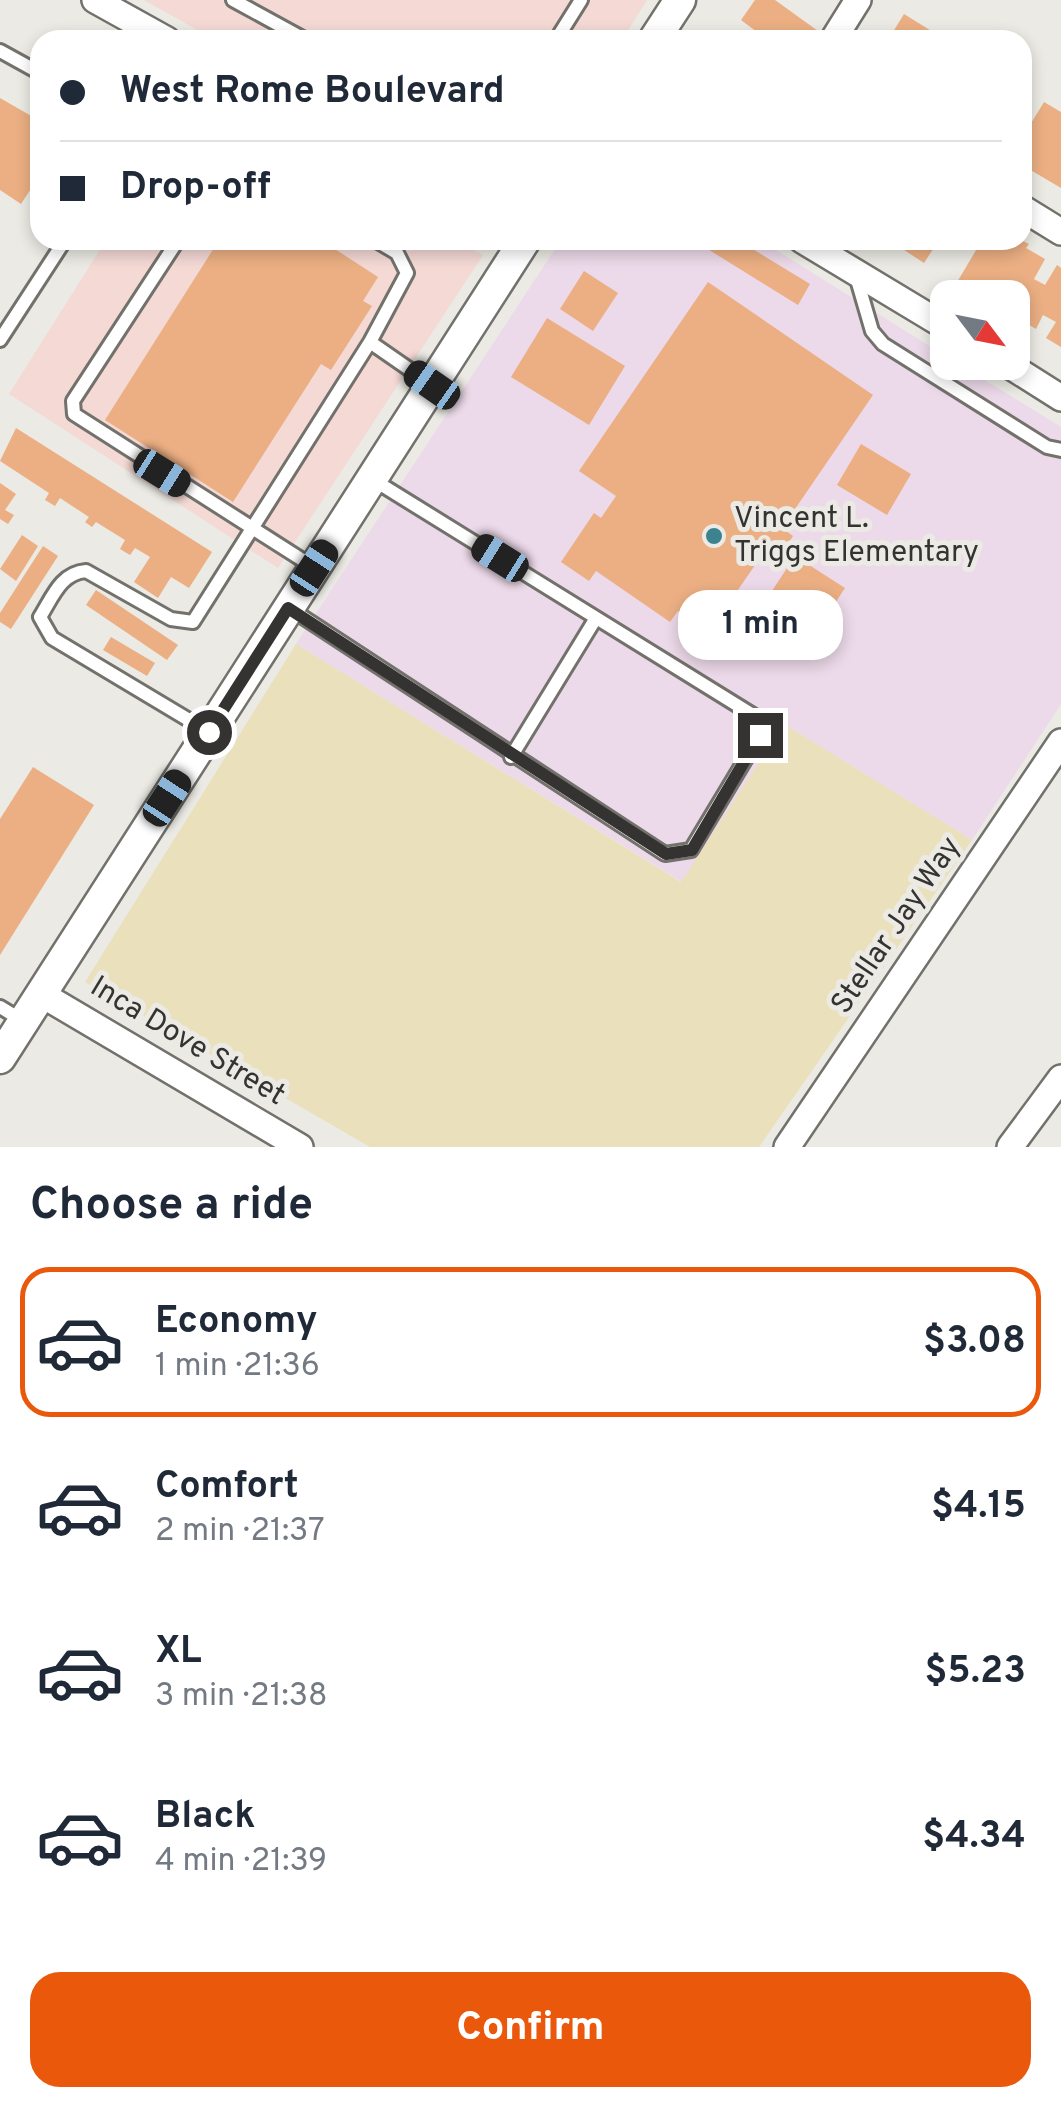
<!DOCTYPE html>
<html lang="en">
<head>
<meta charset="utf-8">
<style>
  :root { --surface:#fff; --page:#f6f6f7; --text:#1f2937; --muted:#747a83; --line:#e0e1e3; --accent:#ea580c }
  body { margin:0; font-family:Overpass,sans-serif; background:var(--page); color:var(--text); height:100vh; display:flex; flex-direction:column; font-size:38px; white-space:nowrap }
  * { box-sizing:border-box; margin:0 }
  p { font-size:32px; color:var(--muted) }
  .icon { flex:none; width:55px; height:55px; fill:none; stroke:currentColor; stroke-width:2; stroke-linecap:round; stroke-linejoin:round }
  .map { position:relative; height:1147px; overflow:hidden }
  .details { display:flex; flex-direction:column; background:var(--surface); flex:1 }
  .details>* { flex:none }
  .guide { position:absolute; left:30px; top:30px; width:1002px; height:220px; border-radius:30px; box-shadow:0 5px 15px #0003; display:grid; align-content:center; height:220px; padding:0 30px; background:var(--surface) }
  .needle { width:65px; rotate:122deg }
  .tools { position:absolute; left:930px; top:280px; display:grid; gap:20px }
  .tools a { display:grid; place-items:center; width:100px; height:100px; border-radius:20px; background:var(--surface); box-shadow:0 5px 15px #0003; font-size:50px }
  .end { position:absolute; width:45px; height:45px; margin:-22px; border:12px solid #343331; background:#fff; box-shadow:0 0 0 5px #fff }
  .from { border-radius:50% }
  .bubble { position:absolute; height:70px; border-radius:30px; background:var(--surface); box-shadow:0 5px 15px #0003; font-size:32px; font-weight:700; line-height:70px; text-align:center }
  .car { position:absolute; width:30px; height:60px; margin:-30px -15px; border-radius:12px; box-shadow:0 0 8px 2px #0007; background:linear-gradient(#222 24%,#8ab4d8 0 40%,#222 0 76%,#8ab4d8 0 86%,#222 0) }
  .guide b { display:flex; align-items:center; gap:35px; height:95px; font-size:38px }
  .guide b+b { border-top:2px solid var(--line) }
  .guide i { width:25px; height:25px; background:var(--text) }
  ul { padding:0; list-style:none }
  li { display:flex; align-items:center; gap:30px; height:150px; margin:0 20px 15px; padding:0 10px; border:5px solid transparent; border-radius:30px }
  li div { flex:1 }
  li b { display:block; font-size:38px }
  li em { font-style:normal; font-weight:700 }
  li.selected { border-color:var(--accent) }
  li>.icon { width:90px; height:90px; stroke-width:1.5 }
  h2 { padding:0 30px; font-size:45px; line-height:120px }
  .button { display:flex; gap:20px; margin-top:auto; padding:20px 30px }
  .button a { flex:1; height:115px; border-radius:30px; background:var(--accent); color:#fff; font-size:40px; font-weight:700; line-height:115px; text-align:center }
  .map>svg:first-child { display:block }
  .commercial { fill:#f4d9d5 }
  .education { fill:#ecd9e9 }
  .sand { fill:#eae0bb }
  .building { fill:#ebaf83 }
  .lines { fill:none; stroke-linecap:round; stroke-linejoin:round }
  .service-casing { stroke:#72716b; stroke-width:18 }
  .minor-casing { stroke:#72716b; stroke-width:30 }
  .tertiary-casing { stroke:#72716b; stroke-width:35 }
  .service { stroke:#fff; stroke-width:12 }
  .minor { stroke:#fff; stroke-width:25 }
  .tertiary { stroke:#fff; stroke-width:30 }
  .route { stroke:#343331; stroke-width:12 }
  .poi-dot { fill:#3d828f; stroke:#ebeae4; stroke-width:4 }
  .labels { text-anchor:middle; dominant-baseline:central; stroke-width:10; stroke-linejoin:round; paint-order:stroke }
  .poi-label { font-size:30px; fill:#343331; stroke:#ebeae4; text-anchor:start }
  .street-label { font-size:30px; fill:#343331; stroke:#ebeae4 }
</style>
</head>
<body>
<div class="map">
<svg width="1061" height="1147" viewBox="0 0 1061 1147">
  <rect width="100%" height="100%" fill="#ebeae4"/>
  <path class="commercial" d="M144 0H647L622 40H215Z
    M106 240H455L483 255 278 568 9 394Z"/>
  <path class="education" d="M561 240H760L947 357 948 362 957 363 1061 427V704L972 840 784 724 682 882 296 644Z"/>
  <path class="sand" d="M296 644 681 882 784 724 972 840 759 1147H370L85 982Z"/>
  <path class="building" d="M755 0H775L818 31 812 40H751L757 32 741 20Z
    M904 14 933 32 929 40H888Z
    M0 98 40 121V175L21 204 0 190Z
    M1044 102 1061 112V188L1022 165V138Z
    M219 240H321L378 277 363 301 372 306 331 370 321 364 233 502 105 420Z
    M693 240H738L810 284 798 305Z
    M898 240H939L924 263 895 244Z
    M982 240H1021L1029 244 1026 248 1045 259 1034 279 1045 285 1057 265 1061 268V347L1046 338 1056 322 1043 315 1036 329 1012 315V298H1003L1007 292 995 285 988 298H979L956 284Z
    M584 271 618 293 593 331 560 309Z
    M708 282 873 395 782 528 793 536 777 561 764 552 709 632 678 611 670 622 596 571 589 581 561 562 594 513 601 518 616 496 579 471Z
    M547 318 625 366 589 425 511 377Z
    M16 428 212 552 189 588 171 577 158 598 134 582 150 557 135 548 130 555 120 549 125 540 96 522 92 527 85 522 89 517 60 498 55 506 45 500 49 493 0 461Z
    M861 444 911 474 887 515 837 485Z
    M0 483 16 494 5 510 14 515 8 524 0 519Z
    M22 535 38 546 16 581 0 569Z
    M43 546 58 556 11 629 0 622V613Z
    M795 556 845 588 818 629 768 597Z
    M96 590 178 645 167 660 86 605Z
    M111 637 155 663 147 676 103 650Z
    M33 767 94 805 0 955V819Z"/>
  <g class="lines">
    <defs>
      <path id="service" d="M233 0 306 40
        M556 40 581 0
        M0 51 40 73
        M178 240 73 401 74 414 315 568
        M856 276 872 331 883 344 1047 447 1061 450
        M0 340 65 240
        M370 342 432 385
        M289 608 665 854 691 850 760 735 753 715 372 479
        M209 732 52 638 40 617C53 596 61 573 86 571L171 619 193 622 370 342 407 273 397 253 375 240
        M511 757 596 618
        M0 1007 23 1021"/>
      <path id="minor" d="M95 0 167 40
        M833 40 858 0
        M1022 208 1061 232
        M802 240 948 328
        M1004 362 1061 398
        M41 994 300 1147
        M787 1147 1061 742
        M1010 1147 1061 1078"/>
      <path id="tertiary" d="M654 40 680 0
        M0 1058 525 240"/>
    </defs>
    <use href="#service" class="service-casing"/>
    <use href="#minor" class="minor-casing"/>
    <use href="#tertiary" class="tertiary-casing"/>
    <use href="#service" class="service"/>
    <use href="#minor" class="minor"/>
    <use href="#tertiary" class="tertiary"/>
  </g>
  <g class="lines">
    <path class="route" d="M209 732 288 608 666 854 692 850 760 735"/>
  </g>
  <circle class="poi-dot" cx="714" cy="536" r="10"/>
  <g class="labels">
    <g class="poi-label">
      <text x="734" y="519">Vincent L.<tspan x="734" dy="34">Triggs Elementary</tspan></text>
    </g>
    <g class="street-label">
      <text transform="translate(897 926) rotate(-56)">Stellar Jay Way</text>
      <text transform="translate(187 1042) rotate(31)">Inca Dove Street</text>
    </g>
  </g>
</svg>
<div class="tools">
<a><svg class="needle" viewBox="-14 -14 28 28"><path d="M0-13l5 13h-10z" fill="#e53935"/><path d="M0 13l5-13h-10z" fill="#747a83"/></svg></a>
</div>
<i class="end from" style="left:209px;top:732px"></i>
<i class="end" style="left:760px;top:735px"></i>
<div class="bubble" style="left:678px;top:590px;width:165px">1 min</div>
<i class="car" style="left:432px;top:385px;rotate:305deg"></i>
<i class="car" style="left:162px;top:473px;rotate:122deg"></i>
<i class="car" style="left:500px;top:558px;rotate:302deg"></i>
<i class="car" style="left:314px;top:568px;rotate:33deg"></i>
<i class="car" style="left:167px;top:798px;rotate:33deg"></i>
<div class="guide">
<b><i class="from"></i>West Rome Boulevard</b>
<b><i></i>Drop-off</b>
</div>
</div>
<section class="details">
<h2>Choose a ride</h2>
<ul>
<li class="selected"><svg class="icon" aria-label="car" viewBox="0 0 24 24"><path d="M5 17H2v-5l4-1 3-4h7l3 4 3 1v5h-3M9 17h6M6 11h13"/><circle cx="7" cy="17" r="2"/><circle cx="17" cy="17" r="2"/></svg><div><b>Economy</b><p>1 min · 21:36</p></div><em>$3.08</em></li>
<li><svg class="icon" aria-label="car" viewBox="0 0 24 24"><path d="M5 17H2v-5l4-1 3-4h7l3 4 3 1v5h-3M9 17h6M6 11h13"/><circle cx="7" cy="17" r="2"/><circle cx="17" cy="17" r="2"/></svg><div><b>Comfort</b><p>2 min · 21:37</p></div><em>$4.15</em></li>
<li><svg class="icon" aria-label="car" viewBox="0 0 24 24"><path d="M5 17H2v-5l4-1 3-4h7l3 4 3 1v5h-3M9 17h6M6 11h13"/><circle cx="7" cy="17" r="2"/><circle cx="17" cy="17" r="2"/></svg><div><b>XL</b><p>3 min · 21:38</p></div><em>$5.23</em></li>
<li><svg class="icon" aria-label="car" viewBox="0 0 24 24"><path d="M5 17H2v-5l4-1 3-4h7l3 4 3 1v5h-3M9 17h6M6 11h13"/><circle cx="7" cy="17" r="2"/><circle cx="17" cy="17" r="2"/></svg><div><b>Black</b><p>4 min · 21:39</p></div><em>$4.34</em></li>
</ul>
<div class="button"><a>Confirm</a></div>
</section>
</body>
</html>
